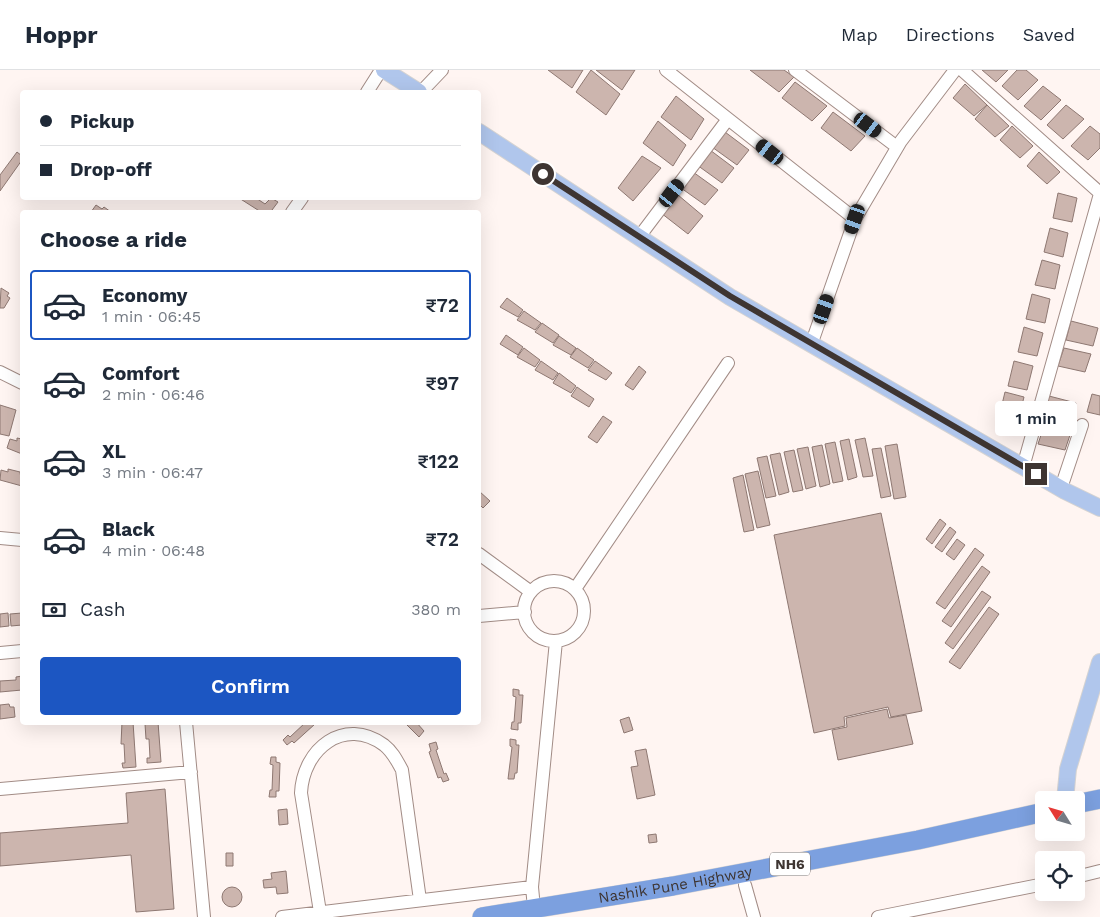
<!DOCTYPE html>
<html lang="en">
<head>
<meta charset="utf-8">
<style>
  :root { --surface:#fff; --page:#f6f6f7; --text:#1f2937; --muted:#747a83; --line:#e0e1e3; --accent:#1c56c2 }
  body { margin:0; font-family:"Work Sans",sans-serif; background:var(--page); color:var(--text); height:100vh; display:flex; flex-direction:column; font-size:19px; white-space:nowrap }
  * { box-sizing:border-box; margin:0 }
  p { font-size:16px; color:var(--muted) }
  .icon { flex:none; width:28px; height:28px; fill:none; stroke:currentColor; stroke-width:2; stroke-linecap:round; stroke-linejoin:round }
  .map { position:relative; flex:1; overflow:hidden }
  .panel { position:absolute; left:20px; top:140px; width:461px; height:515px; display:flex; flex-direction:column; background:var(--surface); border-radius:5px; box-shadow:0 5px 20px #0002 }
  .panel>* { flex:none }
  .hud { position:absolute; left:20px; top:20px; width:461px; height:110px; border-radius:5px; box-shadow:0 5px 20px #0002; display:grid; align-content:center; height:110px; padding:0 20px; background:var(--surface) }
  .needle { width:32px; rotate:307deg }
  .controls { position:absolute; left:1035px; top:721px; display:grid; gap:10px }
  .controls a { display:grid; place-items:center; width:50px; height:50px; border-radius:5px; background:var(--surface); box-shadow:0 5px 20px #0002; font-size:25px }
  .end { position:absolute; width:22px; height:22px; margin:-11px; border:6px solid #3e3532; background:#fff; box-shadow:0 0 0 2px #fff }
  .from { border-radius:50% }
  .bubble { position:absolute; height:35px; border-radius:5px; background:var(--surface); box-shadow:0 5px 20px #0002; font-size:16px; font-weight:600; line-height:35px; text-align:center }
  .car { position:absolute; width:15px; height:30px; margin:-15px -8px; border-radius:6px; box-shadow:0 0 4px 1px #0007; background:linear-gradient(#222 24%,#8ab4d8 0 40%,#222 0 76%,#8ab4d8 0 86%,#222 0) }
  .hud b { display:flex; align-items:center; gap:18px; height:48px; font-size:19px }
  .hud b+b { border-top:1px solid var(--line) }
  .hud i { width:12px; height:12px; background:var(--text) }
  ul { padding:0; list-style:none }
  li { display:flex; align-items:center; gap:15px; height:70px; margin:0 10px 8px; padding:0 10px; border:2px solid transparent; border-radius:5px }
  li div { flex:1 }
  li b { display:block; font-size:19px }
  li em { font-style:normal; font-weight:600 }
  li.on { border-color:var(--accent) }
  li>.icon { width:45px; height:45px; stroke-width:1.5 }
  h2 { padding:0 20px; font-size:22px; line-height:60px }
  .pay { display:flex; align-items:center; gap:12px; height:55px; padding:0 20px; font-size:19px }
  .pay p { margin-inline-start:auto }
  .primary-button { display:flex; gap:10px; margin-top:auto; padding:10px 20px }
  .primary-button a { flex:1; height:58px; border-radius:5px; background:var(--accent); color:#fff; font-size:20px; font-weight:600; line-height:58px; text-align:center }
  header { display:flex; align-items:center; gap:30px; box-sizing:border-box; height:70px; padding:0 25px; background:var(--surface); border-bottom:1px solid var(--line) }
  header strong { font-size:24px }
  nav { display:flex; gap:28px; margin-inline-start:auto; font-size:18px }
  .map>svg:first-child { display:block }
  .building { fill:#ccb5ae; stroke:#8e7872 }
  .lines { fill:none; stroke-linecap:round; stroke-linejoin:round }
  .minor-casing { stroke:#a28c86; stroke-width:14 }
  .major-casing { stroke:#d5d3d2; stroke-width:18 }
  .highway-casing { stroke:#d5d3d2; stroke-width:20 }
  .minor { stroke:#fff; stroke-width:12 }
  .major { stroke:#b0c6ec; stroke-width:16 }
  .highway { stroke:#7ca0df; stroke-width:19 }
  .route { stroke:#3e3532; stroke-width:6 }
  .labels { text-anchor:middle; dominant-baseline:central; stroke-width:4.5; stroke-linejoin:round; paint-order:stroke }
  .shield { fill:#fff; stroke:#787270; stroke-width:1 }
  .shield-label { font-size:14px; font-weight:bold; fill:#3e3532 }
  .street-label { font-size:15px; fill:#3e3532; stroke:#fff }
</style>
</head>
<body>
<header>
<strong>Hoppr</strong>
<nav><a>Map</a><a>Directions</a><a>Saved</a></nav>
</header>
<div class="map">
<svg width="1100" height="847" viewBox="0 0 1100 847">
  <rect width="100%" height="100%" fill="#fff5f2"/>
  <path class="building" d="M548 0H583L572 18Z
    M591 0 620 24 606 45 576 22Z
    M596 0H635L622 20Z
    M750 0H784L794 7 779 22Z
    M982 0H1008L996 12Z
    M1017 0H1026L1038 10 1018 30 1002 16Z
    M795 12 827 36 812 51 782 28Z
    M965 14 987 35 974 46 953 28Z
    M1043 16 1061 30 1041 50 1024 36Z
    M676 26 704 49 691 70 661 47Z
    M987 35 1009 56 995 67 975 49Z
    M1066 35 1084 49 1063 69 1047 55Z
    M833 42 865 66 851 81 821 58Z
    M658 51 686 75 673 96 643 73Z
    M1012 56 1033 76 1020 88 1000 70Z
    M1090 56 1100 64V78L1088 90 1071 76Z
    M725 62 749 80 737 95 712 77Z
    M710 80 734 98 722 113 697 95Z
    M17 82 22 86V90L0 121V105Z
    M1039 82 1060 102 1047 114 1027 96Z
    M642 86 661 98 633 131 618 118Z
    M693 102 718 120 705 135 681 118Z
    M1058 123 1077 128 1072 152 1053 148Z
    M678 125 703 146 688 164 661 143Z
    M239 128H256L265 134 271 128 278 132 272 140 275 142H261Z
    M96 135 102 139 104 137 111 142H91Z
    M1050 158 1068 163 1063 187 1044 182Z
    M1042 190 1060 195 1055 219 1035 215Z
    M1 218 9 223 7 226 10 228 4 238H0Z
    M1032 224 1050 229 1045 253 1026 249Z
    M507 228 523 240 518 247 500 237Z
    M524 241 541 253 535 260 517 250Z
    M1071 251 1098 258 1093 276 1066 270Z
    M542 253 559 265 553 273 535 262Z
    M1024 257 1043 263 1037 286 1018 282Z
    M506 265 523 277 518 285 500 274Z
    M559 266 576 278 571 285 553 275Z
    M524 278 540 290 535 297 517 287Z
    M577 278 594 290 588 298 570 287Z
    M1064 278 1091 284 1085 302 1058 296Z
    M541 291 558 303 553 310 535 300Z
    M595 291 612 303 606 310 588 300Z
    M1014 291 1033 296 1027 320 1008 316Z
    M639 296 646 302 633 320 625 315Z
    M559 303 576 316 571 323 553 313Z
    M577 317 594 329 589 337 571 326Z
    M1005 322 1024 327 1018 351 999 347Z
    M1092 324 1100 326V345L1087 342Z
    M1049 326 1076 333 1070 351 1044 345Z
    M0 335 16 340 9 366 0 364Z
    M603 346 612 352 597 373 588 367Z
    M1044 356 1071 362 1065 380 1038 374Z
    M17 368 22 369V384L7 378 10 369 17 371Z
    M865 368 873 406 863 407 855 370Z
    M849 369 857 407 848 410 840 371Z
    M835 372 843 411 833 413 825 374Z
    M897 374 906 427 894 429 885 376Z
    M822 375 830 414 820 417 812 377Z
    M808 377 816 416 806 419 797 379Z
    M881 378 891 426 881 428 872 379Z
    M794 380 803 420 793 422 784 382Z
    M780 383 789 422 779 425 770 385Z
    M767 386 776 426 766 428 757 388Z
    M8 399 20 402 22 416 0 410 1 400 8 402Z
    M758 401 770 455 757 458 745 404Z
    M743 405 754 460 744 462 733 408Z
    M479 421 490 431 483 438 479 434Z
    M881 443 922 641 891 647 888 637 844 647 845 656 814 663 774 465Z
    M940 449 946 454 932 474 926 469Z
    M950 457 956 462 942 482 935 477Z
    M957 469 965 475 954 490 946 484Z
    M975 478 984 485 945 539 936 533Z
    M982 496 990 502 951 557 942 551Z
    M982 521 991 527 953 579 945 573Z
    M989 537 999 544 960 599 949 592Z
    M8 543 9 556 0 557V544Z
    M22 543V555L11 556 10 544Z
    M22 606V620L0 622V611L16 610V607Z
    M513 619 519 620V625H523L521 653H518V660L511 659 512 652H514L516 627 513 626Z
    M9 634 10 637H14L15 647 0 649V635Z
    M887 639 889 648 906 645 913 674 838 690 832 660 847 657 846 648Z
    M629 647 633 660 624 663 620 650Z
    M122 652H133L136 697 123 698 122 693H125L124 674H121Z
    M147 652H158L161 692 147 693V688H150L149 669H146L145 654Z
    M306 652 315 654 294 673 292 671 287 675 283 670 288 665 290 667Z
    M404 652H416L424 661 419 667Z
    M510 669 516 670V675H519L517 703H515L514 709H508L512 677 510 676Z
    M436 672 438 679 436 680 444 704 446 703 449 710 443 712 441 707 438 708 429 682 431 681 429 674Z
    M646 679 655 725 637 729 631 697 638 696 635 681Z
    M271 687H276V692L280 693 279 721H276V727H269L270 720H272L273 695 270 694Z
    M165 719 174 839 136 842 131 785 0 796V763L128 753 126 723Z
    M287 739 288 754 279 755 278 740Z
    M656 764 657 772 649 773 648 765Z
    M226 783H233V796H226Z
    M286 801 288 823 277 824 276 817 264 818 263 810 272 809 271 803Z
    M222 827a10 10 0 1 1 20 0a10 10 0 1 1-20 0Z"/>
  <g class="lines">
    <defs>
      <path id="minor" d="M666 0 855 149 811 275
        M795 0 897 77
        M962 0 1100 123
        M367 22 381 0
        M421 22 442 0
        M292 142 302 128
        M855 149 901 71 955 0
        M639 167 728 49
        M0 302 22 313
        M1023 397 1100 124
        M1061 418 1082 355
        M0 468 22 470
        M479 484 531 522
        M524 541a30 30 0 1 1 60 0a30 30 0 1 1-60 0Z
        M575 519 728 293
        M479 546 525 542
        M0 583 22 581
        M186 652 204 847
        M0 719 191 702
        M1076 807 1100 801
        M745 815 754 847
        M532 817 556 571
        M320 842 301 723C303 679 344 646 384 675 393 682 397 691 402 700L420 830
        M282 847 532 817 534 838
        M878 847 1044 814"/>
      <path id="major" d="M384 0 419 22
        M479 62 730 227 1065 421 1100 438
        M1065 730 1068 699 1100 592"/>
      <g id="highway">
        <path d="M1076 734 1100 729"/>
        <path id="s1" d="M482 847 673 816 918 770 1044 742"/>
      </g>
    </defs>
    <use href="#minor" class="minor-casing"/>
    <use href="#major" class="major-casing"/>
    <use href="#highway" class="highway-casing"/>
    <use href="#minor" class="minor"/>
    <use href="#major" class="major"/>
    <use href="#highway" class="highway"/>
  </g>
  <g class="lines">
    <path class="route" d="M543 104 730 226 1036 404"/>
  </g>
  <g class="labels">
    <rect class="shield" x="770" y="782.5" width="40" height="23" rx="4"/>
    <g class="shield-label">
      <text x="790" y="794">NH6</text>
    </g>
    <g class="street-label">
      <text stroke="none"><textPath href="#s1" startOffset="196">Nashik Pune Highway</textPath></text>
    </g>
  </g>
</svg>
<div class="controls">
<a><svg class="needle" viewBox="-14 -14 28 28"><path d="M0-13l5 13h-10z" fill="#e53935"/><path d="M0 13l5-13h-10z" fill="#747a83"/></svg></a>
<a><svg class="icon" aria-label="locate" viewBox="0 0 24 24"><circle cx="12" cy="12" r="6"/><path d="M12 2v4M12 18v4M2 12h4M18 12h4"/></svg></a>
</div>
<i class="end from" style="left:543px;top:104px"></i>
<i class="end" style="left:1036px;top:404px"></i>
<div class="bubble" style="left:995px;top:331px;width:82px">1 min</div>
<i class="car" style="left:868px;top:55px;rotate:127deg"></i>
<i class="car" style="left:770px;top:82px;rotate:308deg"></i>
<i class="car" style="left:672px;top:123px;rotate:37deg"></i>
<i class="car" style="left:855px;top:149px;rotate:199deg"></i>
<i class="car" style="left:824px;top:239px;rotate:19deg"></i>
<div class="hud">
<b><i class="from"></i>Pickup</b>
<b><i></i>Drop-off</b>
</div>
<section class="panel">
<h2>Choose a ride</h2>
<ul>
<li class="on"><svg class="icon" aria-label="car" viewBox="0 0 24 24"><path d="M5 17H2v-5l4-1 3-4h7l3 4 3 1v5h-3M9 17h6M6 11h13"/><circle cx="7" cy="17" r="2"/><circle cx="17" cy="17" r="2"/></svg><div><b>Economy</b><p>1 min · 06:45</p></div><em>₹72</em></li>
<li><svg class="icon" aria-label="car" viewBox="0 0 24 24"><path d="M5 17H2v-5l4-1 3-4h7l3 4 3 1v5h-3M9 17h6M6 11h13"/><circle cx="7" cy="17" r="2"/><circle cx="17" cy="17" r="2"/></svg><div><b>Comfort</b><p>2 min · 06:46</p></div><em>₹97</em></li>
<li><svg class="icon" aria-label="car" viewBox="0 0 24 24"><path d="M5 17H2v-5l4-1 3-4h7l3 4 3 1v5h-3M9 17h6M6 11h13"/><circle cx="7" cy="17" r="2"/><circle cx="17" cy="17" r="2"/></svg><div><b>XL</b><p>3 min · 06:47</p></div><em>₹122</em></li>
<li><svg class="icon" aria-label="car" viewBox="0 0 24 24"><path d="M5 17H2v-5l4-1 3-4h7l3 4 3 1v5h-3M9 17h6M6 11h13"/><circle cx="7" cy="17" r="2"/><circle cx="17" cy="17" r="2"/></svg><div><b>Black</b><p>4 min · 06:48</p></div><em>₹72</em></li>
</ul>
<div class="pay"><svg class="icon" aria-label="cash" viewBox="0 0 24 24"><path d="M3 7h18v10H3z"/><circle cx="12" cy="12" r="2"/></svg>Cash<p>380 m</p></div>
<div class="primary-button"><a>Confirm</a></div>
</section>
</div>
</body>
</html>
